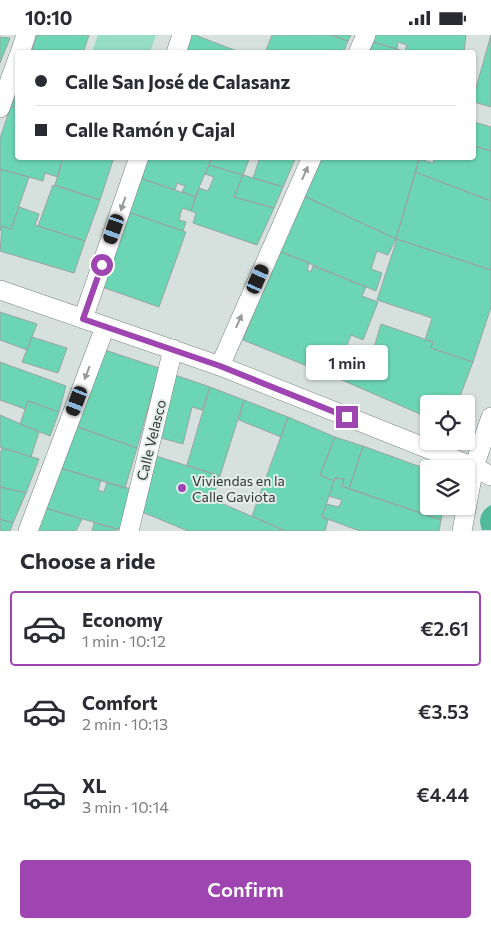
<!DOCTYPE html>
<html lang="en">
<head>
<meta charset="utf-8">
<style>
  :root { --surface:#fff; --page:#f2f2f3; --text:#2b2b33; --muted:#7c7c81; --line:#e1e1e2; --accent:#9e45b1 }
  body { margin:0; font-family:Commissioner,sans-serif; background:var(--page); color:var(--text); height:100vh; display:flex; flex-direction:column; font-size:19px; white-space:nowrap }
  * { box-sizing:border-box; margin:0 }
  p { font-size:16px; color:var(--muted) }
  .icon { flex:none; width:28px; height:28px; fill:none; stroke:currentColor; stroke-width:2; stroke-linecap:round; stroke-linejoin:round }
  .map { position:relative; height:496px; overflow:hidden }
  .side { display:flex; flex-direction:column; background:var(--surface); flex:1 }
  .side>* { flex:none }
  .banner { position:absolute; left:15px; top:15px; width:461px; height:110px; border-radius:5px; box-shadow:0 1px 4px #0004; display:grid; align-content:center; height:110px; padding:0 20px; background:var(--surface) }
  .buttons { position:absolute; left:420px; top:360px; display:grid; gap:10px }
  .buttons a { display:grid; place-items:center; width:55px; height:55px; border-radius:5px; background:var(--surface); box-shadow:0 1px 4px #0004; font-size:25px }
  .end { position:absolute; width:22px; height:22px; margin:-11px; border:6px solid #9e45b1; background:#fff; box-shadow:0 0 0 2px #fff }
  .from { border-radius:50% }
  .bubble { position:absolute; height:35px; border-radius:5px; background:var(--surface); box-shadow:0 1px 4px #0004; font-size:16px; font-weight:600; line-height:35px; text-align:center }
  .car { position:absolute; width:15px; height:30px; margin:-15px -8px; border-radius:6px; box-shadow:0 0 4px 1px #0007; background:linear-gradient(#222 24%,#8ab4d8 0 40%,#222 0 76%,#8ab4d8 0 86%,#222 0) }
  .banner b { display:flex; align-items:center; gap:18px; height:48px; font-size:19px }
  .banner b+b { border-top:1px solid var(--line) }
  .banner i { width:12px; height:12px; background:var(--text) }
  ul { padding:0; list-style:none }
  li { display:flex; align-items:center; gap:15px; height:75px; margin:0 10px 8px; padding:0 10px; border:2px solid transparent; border-radius:5px }
  li div { flex:1 }
  li b { display:block; font-size:19px }
  li em { font-style:normal; font-weight:600 }
  li.on { border-color:var(--accent) }
  li>.icon { width:45px; height:45px; stroke-width:1.5 }
  h2 { padding:0 20px; font-size:22px; line-height:60px }
  .button { display:flex; gap:10px; margin-top:auto; padding:10px 20px }
  .button a { flex:1; height:58px; border-radius:5px; background:var(--accent); color:#fff; font-size:20px; font-weight:600; line-height:58px; text-align:center }
  .status { display:flex; justify-content:space-between; align-items:center; height:35px; padding:0 25px; background:var(--surface); direction:ltr }
  .status svg { height:14px; fill:currentColor }
  .map>svg:first-child { display:block }
  .green { fill:#95ddc4 }
  .water { fill:#50ba9a }
  .building { fill:#6cd5b4; stroke:#9aa4a0 }
  .lines { fill:none; stroke-linecap:round; stroke-linejoin:round }
  .minor-casing { stroke:#77817d; stroke-width:20 }
  .minor { stroke:#fff; stroke-width:19 }
  .oneway { fill:#989a99 }
  .route { stroke:#9e45b1; stroke-width:6 }
  .poi-dot { fill:#9e45b1; stroke:#e3eeea; stroke-width:2 }
  .labels { text-anchor:middle; dominant-baseline:central; stroke-width:4; stroke-linejoin:round; paint-order:stroke }
  .street-label { font-size:14px; fill:#313533; stroke:#e3eeea }
  .poi-label { font-size:14px; fill:#313533; stroke:#e3eeea; text-anchor:start }
</style>
</head>
<body>
<div class="status"><b>10:10</b><svg viewBox="0 0 49 12"><path d="M0 12V9h3v3zM5 12V6h3v6zM10 12V3h3v9zM15 12V0h3v12zM26 1h20v11H26zM47 4h2v5h-2z"/></svg></div>
<div class="map">
<svg width="491" height="496" viewBox="0 0 491 496">
  <rect width="100%" height="100%" fill="#d6e1dd"/>
  <path class="green" d="M98 0H156L150 17H92Z"/>
  <path class="water" d="M491 470V495H482C478 485 480 476 491 470Z"/>
  <path class="building" d="M37 0H89L83 18H31Z
    M191 0H195L242 18H185Z
    M272 0H331L348 6 343 18H265Z
    M331 0H351L348 6Z
    M376 0H466L464 18H411L405 16 407 10 398 7 397 14 373 7Z
    M491 0V72L474 67V60Z
    M0 2 10 3 0 28Z
    M373 7 411 18H369Z
    M18 55V73L11 71Z
    M11 71 18 73V122H63L58 142 45 138 43 146 0 134V103Z
    M474 87 491 92V116L474 111Z
    M474 111 491 116V166L415 137 419 124 433 128 435 122H474Z
    M63 122H114L100 165 55 150Z
    M147 122H212L195 162 182 157 185 151 177 148 175 155 140 143Z
    M212 122H250L243 140 209 130Z
    M260 122H296L283 152 253 143Z
    M322 122H420L396 204 304 161Z
    M209 130 243 140 234 162 274 173 257 210 193 188 196 178 191 176 199 153 208 156 214 142 205 139Z
    M0 134 29 142 11 194 2 191 0 196Z
    M415 137 491 166V235L396 204Z
    M243 140 283 152 274 173 234 162Z
    M140 143 195 162 191 176 182 173 179 185 186 187 183 196 128 177Z
    M53 150 100 165 85 206 38 191Z
    M304 161 396 204 388 220 377 216 371 234 382 238 376 256 279 216Z
    M19 172 39 179 35 190 85 206 74 238 0 216 2 191 11 194Z
    M128 177 186 197 159 272 102 252Z
    M397 204 491 235V272L473 327 431 313 433 307 425 305 432 283 377 265Z
    M279 216 309 228 307 235 311 237 313 231 366 252 362 261 378 267 363 305 351 300 345 315 353 318 342 345 243 305Z
    M0 277 37 289 27 315 0 305Z
    M381 289 433 307 431 313 473 327 457 369H429V383L342 345 353 318 370 326Z
    M32 302 67 313 58 338 22 327Z
    M102 314 159 333 137 413 75 391Z
    M0 327 66 351 59 377 28 366 25 374 0 365Z
    M175 340 210 352 202 375 192 372 183 409 161 403Z
    M210 352 244 365 220 441 187 430Z
    M244 365 288 382 281 402 239 385Z
    M28 366 59 377 50 401 20 389Z
    M0 380 39 397 31 422 0 412Z
    M288 382 335 402 320 440 334 446 322 482 328 485 325 496H285L252 481Z
    M75 391 137 413 125 453 60 433Z
    M335 402 363 411 349 454 342 451 344 444 335 443 334 446 320 440Z
    M363 411 429 435V471H444L441 485 349 454Z
    M2 413 39 424 26 458 0 452V419Z
    M156 421 220 441 212 464 285 496H188L142 477Z
    M60 433 101 445 98 455 104 457 107 447 131 454 121 495 45 473Z
    M335 443 344 444 342 451 441 485 439 496H360L322 482 326 469 339 472 342 465 329 461Z
    M0 452 26 458 13 488 0 484Z
    M45 473 82 484 76 496H35Z
    M0 484 13 488 10 496H0Z
    M94 488 117 494V496H92Z"/>
  <g class="lines">
    <defs>
      <path id="minor" d="M20 18 26 0
        M176 18 182 0
        M358 18 366 0
        M0 73 18 23
        M0 255 220 331 474 432 491 441
        M83 284 139 122
        M220 331 312 122
        M28 496 105 292
        M129 496 173 314
        M462 496 474 432 491 382"/>
    </defs>
    <use href="#minor" class="minor-casing"/>
    <use href="#minor" class="minor"/>
  </g>
  <defs><path id="oneway-solid" d="M-6-.8H1V-3.2L6.5 0L1 3.2V.8H-6Z" transform="scale(1.25)"/></defs>
  <g class="oneway">
    <use href="#oneway-solid" transform="translate(305 138) rotate(-66)"/>
    <use href="#oneway-solid" transform="translate(123 169) rotate(109)"/>
    <use href="#oneway-solid" transform="translate(239 286) rotate(-66)"/>
    <use href="#oneway-solid" transform="translate(87 338) rotate(111)"/>
  </g>
  <g class="lines">
    <path class="route" d="M102 230 83 284 220 331 347 382"/>
  </g>
  <circle class="poi-dot" cx="182" cy="453" r="5"/>
  <g class="labels">
    <g class="street-label">
      <text transform="translate(151 405) rotate(-76)">Calle Velasco</text>
    </g>
    <g class="poi-label">
      <text x="192" y="445">Viviendas en la<tspan x="192" dy="16">Calle Gaviota</tspan></text>
    </g>
  </g>
</svg>
<div class="buttons">
<a><svg class="icon" aria-label="locate" viewBox="0 0 24 24"><circle cx="12" cy="12" r="6"/><path d="M12 2v4M12 18v4M2 12h4M18 12h4"/></svg></a>
<a><svg class="icon" aria-label="layers" viewBox="0 0 24 24"><path d="M12 4l9 5-9 5-9-5zM3 14l9 5 9-5"/></svg></a>
</div>
<i class="end from" style="left:102px;top:230px"></i>
<i class="end" style="left:347px;top:382px"></i>
<div class="bubble" style="left:306px;top:310px;width:82px">1 min</div>
<i class="car" style="left:114px;top:194px;rotate:199deg"></i>
<i class="car" style="left:258px;top:244px;rotate:24deg"></i>
<i class="car" style="left:77px;top:366px;rotate:201deg"></i>
<div class="banner">
<b><i class="from"></i>Calle San José de Calasanz</b>
<b><i></i>Calle Ramón y Cajal</b>
</div>
</div>
<section class="side">
<h2>Choose a ride</h2>
<ul>
<li class="on"><svg class="icon" aria-label="car" viewBox="0 0 24 24"><path d="M5 17H2v-5l4-1 3-4h7l3 4 3 1v5h-3M9 17h6M6 11h13"/><circle cx="7" cy="17" r="2"/><circle cx="17" cy="17" r="2"/></svg><div><b>Economy</b><p>1 min · 10:12</p></div><em>€2.61</em></li>
<li><svg class="icon" aria-label="car" viewBox="0 0 24 24"><path d="M5 17H2v-5l4-1 3-4h7l3 4 3 1v5h-3M9 17h6M6 11h13"/><circle cx="7" cy="17" r="2"/><circle cx="17" cy="17" r="2"/></svg><div><b>Comfort</b><p>2 min · 10:13</p></div><em>€3.53</em></li>
<li><svg class="icon" aria-label="car" viewBox="0 0 24 24"><path d="M5 17H2v-5l4-1 3-4h7l3 4 3 1v5h-3M9 17h6M6 11h13"/><circle cx="7" cy="17" r="2"/><circle cx="17" cy="17" r="2"/></svg><div><b>XL</b><p>3 min · 10:14</p></div><em>€4.44</em></li>
</ul>
<div class="button"><a>Confirm</a></div>
</section>
</body>
</html>
